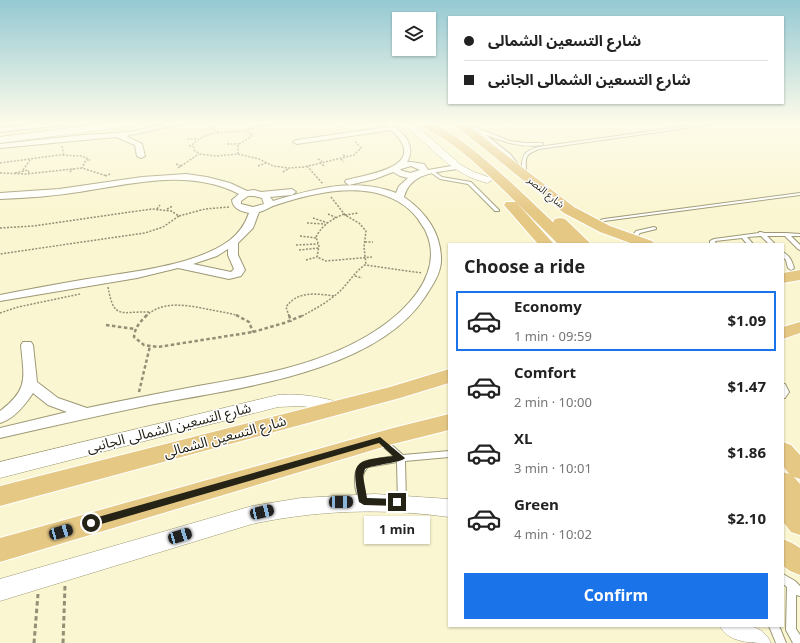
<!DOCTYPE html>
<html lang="en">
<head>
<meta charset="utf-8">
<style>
  :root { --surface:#fff; --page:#f6f6f6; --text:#222; --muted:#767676; --line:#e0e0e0; --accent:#1a73e8 }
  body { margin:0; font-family:Georgia,"Noto Sans Arabic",serif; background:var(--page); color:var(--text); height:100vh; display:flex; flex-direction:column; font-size:15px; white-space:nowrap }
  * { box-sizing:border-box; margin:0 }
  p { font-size:13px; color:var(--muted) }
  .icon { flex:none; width:22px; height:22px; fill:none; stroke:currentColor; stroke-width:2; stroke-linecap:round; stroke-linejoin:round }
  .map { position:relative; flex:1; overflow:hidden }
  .panel { position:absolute; left:448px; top:243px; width:336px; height:384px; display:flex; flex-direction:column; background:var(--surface); border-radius:0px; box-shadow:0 1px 3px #0004 }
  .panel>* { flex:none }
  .top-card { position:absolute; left:448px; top:16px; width:336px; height:88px; border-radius:0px; box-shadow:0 1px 3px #0004; display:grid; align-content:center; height:88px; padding:0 16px; background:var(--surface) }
  .buttons { position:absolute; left:392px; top:12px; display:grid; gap:8px }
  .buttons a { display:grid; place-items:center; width:44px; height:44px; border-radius:0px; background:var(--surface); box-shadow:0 1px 3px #0004; font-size:20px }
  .end { position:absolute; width:18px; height:18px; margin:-9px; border:5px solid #252316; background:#fff; box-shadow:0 0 0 2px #fff }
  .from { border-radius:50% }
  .bubble { position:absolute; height:28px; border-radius:0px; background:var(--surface); box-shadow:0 1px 3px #0004; font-size:13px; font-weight:700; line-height:28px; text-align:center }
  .car { position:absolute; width:12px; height:24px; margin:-12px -6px; border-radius:5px; box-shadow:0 0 3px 1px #0007; background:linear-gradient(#222 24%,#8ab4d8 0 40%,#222 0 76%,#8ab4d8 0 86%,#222 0) }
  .top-card b { display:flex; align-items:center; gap:14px; height:38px; font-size:15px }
  .top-card b+b { border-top:1px solid var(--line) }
  .top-card i { width:10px; height:10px; background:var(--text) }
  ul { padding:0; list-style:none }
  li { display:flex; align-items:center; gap:12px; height:60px; margin:0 8px 6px; padding:0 8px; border:2px solid transparent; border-radius:0px }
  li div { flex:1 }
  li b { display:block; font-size:15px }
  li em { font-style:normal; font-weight:700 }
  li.selected { border-color:var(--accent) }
  li>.icon { width:36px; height:36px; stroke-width:1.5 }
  h2 { padding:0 16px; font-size:18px; line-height:48px }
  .button { display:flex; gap:8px; margin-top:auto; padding:8px 16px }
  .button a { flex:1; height:46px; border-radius:0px; background:var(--accent); color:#fff; font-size:16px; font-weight:700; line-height:46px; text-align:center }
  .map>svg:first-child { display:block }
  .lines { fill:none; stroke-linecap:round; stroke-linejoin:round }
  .service-casing { stroke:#9d9976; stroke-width:2 }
  .minor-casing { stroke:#9d9976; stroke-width:2 }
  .tertiary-casing { stroke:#9d9976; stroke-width:1 }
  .primary-casing { stroke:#fff; stroke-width:2 }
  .path-far2 { stroke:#928f76; stroke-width:1.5; stroke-dasharray:2 1.5; stroke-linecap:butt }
  .path-far1 { stroke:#928f76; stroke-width:2.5; stroke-dasharray:3.5 2.5; stroke-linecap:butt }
  .path { stroke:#928f76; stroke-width:3; stroke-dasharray:4.5 3; stroke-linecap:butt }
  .service { fill:#fff; fill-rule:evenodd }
  .minor { fill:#fff; fill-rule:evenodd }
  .tertiary { fill:#fff; fill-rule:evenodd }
  .primary { fill:#e6c885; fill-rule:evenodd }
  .route { fill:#252316 }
  .labels { text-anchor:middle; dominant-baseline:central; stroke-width:3; stroke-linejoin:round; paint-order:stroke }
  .far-street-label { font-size:10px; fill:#252316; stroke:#fff }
  .near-street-label { font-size:14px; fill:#252316; stroke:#fff }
</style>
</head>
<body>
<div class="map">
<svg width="800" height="643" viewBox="0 0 800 643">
  <rect width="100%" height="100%" fill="#faf6d1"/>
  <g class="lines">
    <defs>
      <path id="service" d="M466 122H470L479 129 510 141 525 143H543V145C523 148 504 142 486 135L510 154 522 169C522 154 524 152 538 147L717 122H728L539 149C523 155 526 158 526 174L524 175 522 174V169L519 170 508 156Z
        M430 170H432L442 177 471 182 499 210V211H495L468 184 440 179 430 172Z
        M800 193V195L604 221 593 224 591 223 604 219Z
        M654 227 656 228V229L640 233 634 240H630V239L636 231Z
        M759 232H761L764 233H786L800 234V236H791L800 245V250L798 249 785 236H767L775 244H769L761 236 747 237 753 244H747L742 238 715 241 716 244H710V241L714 239 759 233Z
        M783 252C790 256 792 261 794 268L793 269 791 270 788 268 786 260 783 257Z
        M783 384H785L789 392 785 398H783Z
        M382 438 385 439 403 455 449 451V457L405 461 406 503 405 505 402 506 399 505 398 503 397 462 368 467C358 476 364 490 368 502L367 504 364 505 361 504C355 492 349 468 366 461L394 456 379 443 378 441 379 439Z
        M783 574 795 581 800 586V596L796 595V629L800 635V643H793L786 630 787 587 783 584Z
        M769 626H779L786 643H776Z"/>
      <path id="minor" d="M52 122H76L73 124 0 132V128Z
        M176 122H190L126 136 142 144 145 156 141 158 137 156 135 145 116 137 0 148V144L84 135 130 132Z
        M384 122H390C403 133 417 145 407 162H411L424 164 428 170 457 165 461 167 457 169C435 173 411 172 404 197 426 212 442 234 441 262 440 275 432 286 425 297 374 375 229 389 145 406 96 416 48 427 0 438V428L67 412 48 405 33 393C25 405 14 419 0 423V411C29 389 24 378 21 345L23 342H31L33 345 37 382 58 398 87 408C124 400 161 393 198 386 256 376 316 366 367 336 401 316 446 276 426 232 424 227 420 223 418 219 407 204 389 195 372 192 340 186 302 196 273 206 268 208 264 211 259 212L253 228 238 243V255L245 270 241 276 229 279 178 268 137 278 0 301V295C29 289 58 284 87 279 129 272 196 266 230 240 240 232 245 224 249 213 241 211 233 209 232 200L239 194C188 168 133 184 79 192 53 196 26 198 0 199V193L59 189 142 177 186 174 207 177 230 183 247 191 254 190 261 192 292 189 296 192 292 195 270 197 273 201C313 189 355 177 396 193L399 186 408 178 400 176 393 172 375 179 349 185 345 182 346 180C370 174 431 166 391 130L297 144 293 142 297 140 387 127ZM411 166 420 170 410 173 400 170 401 169ZM248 196H254L262 198 264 204 253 207 241 204V201ZM228 249V255L234 269 231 272 193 264 217 256Z"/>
      <path id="tertiary" d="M117 122H143L139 125 0 143V137Z
        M403 122H412L461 165 474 172 491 178 492 180 487 183C460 176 445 162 425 143 418 137 409 130 403 122Z
        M278 395C301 393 322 397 344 404L347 408 344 412 338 414 316 408 301 406 278 407 0 478V462Z
        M375 494 449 499V517C382 508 318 510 252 524L0 601V579L252 506 301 498Z
        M720 626C740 626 761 621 771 643 750 643 729 643 720 626Z"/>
      <path id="primary" d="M451 122H463L574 207 610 226 652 241 655 244H633L600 232 564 213Z
        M422 123C449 118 533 204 555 224L553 222 555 219 560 218 565 219 591 244H574L572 241 574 244H558L516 202 554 244H538L504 205 506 202H516C487 174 459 144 422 127L421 125Z
        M800 270V280L783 283V273Z
        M800 322V333L783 339V327Z
        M449 369V383L400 398 0 506V486L390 387Z
        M449 414V430L393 444 0 562V538L393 428Z
        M783 442 791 445 800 455V479L794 477 800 484V535L791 532 783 522V472L789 474 783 466Z
        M783 539 792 543 800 548V575L790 571 783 566Z"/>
    </defs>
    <use href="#service" class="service-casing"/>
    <use href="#minor" class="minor-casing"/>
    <use href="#tertiary" class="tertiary-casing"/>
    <use href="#primary" class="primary-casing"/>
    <path class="path-far2" d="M202 122 218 132
      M295 122C285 125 275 124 264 125 257 126 250 130 243 131 225 133 207 130 193 144L194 150 200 154 216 156 238 154 259 159 273 166 289 168 304 167 354 155 361 148 354 140
      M338 122 343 128
      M187 139H197
      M227 144H239
      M62 146 64 156
      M189 146 193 145
      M238 154V145L253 135 245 131
      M343 155 348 157
      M318 159 322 161
      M341 159 344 162
      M87 160H91
      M320 162 324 166
      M0 163 59 155 81 156 87 158 82 168
      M176 164 181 166
      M258 166 266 163
      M307 166 323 184
      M178 168 199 154
      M23 170 30 160
      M70 172 73 169
      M283 172 288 169
      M0 173 26 174 82 168 107 176
      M15 173 28 170 29 173
      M105 176 110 174
      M331 197 345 215 359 223 366 231 364 247 366 265
      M157 209 160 205
      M167 209 173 206
      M328 214 337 218
      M344 214C332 219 322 225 316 237L319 246 317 257 326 261 372 257
      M345 215 358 213
      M179 216 205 209 229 207
      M313 218 328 223
      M307 223 325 224
      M0 228 33 226 152 209 171 211 179 216 163 227 145 233 0 254
      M300 236 316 238
      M365 242H373
      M296 245 318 244
      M299 250 319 248
      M306 260 317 257
      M355 276 362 278
      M108 287C114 321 121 311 149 312
      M0 313 18 307 80 294
      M146 316C164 299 190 306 212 310 221 312 230 313 239 316
      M289 316 286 307C298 290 317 294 335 296
      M302 316C315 309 328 302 339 292 348 284 355 271 365 265L422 273"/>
    <path class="path-far1" d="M147 315C140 322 135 327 134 337L144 345 158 347 253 332
      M236 315 249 322 253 332
      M289 315 291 322
      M106 325 135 329
      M253 332 284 323 304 315
      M139 392 150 346"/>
    <path class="path" d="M34 643 38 594
      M63 643 65 586"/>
    <use href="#service" class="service"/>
    <use href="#minor" class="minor"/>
    <use href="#tertiary" class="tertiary"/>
    <use href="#primary" class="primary"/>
  </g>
  <linearGradient id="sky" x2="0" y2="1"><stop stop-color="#95c9d3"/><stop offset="0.58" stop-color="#fdfbea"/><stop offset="1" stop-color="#fdfbea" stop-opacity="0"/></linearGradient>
  <rect width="800" height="212" fill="url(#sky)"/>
  <path class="route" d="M380 437 405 458C401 463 375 464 365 469L363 476 367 498 397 499 401 502 397 506 364 505 359 502C351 461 353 461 393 456L379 443 91 527 88 526 87 523 88 521 91 519Z"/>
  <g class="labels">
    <g class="far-street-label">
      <text transform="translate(546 192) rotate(39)">شارع النصر</text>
    </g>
    <g class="near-street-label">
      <text transform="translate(169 428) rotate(-14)">شارع التسعين الشمالى الجانبى</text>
      <text transform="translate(225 437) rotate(-15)">شارع التسعين الشمالى</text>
    </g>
  </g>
</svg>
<div class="buttons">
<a><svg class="icon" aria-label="layers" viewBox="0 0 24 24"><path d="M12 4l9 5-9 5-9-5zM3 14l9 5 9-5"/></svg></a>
</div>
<i class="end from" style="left:91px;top:523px"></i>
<i class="end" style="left:397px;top:502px"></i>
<div class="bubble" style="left:364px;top:516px;width:66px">1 min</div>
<i class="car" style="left:341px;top:502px;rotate:89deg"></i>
<i class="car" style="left:262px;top:512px;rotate:77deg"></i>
<i class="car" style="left:61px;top:532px;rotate:74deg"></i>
<i class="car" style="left:180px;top:536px;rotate:73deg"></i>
<div class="top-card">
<b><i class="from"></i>شارع التسعين الشمالى</b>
<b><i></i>شارع التسعين الشمالى الجانبى</b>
</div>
<section class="panel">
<h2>Choose a ride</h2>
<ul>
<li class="selected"><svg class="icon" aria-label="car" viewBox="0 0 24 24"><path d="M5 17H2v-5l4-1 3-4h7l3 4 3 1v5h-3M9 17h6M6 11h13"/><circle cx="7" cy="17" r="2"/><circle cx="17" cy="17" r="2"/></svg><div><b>Economy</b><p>1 min · 09:59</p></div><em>$1.09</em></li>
<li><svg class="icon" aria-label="car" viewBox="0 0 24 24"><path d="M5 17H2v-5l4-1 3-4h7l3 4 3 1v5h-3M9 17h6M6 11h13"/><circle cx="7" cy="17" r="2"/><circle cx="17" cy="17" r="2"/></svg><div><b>Comfort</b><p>2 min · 10:00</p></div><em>$1.47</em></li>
<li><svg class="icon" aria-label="car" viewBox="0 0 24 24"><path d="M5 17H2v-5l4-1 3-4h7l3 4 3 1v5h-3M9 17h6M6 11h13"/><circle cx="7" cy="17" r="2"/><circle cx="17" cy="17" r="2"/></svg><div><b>XL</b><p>3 min · 10:01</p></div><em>$1.86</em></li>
<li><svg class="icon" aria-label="car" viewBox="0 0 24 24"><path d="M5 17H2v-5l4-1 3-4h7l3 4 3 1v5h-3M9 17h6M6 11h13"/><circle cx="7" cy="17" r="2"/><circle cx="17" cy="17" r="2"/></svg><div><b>Green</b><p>4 min · 10:02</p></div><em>$2.10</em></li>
</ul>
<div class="button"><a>Confirm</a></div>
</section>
</div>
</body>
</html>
